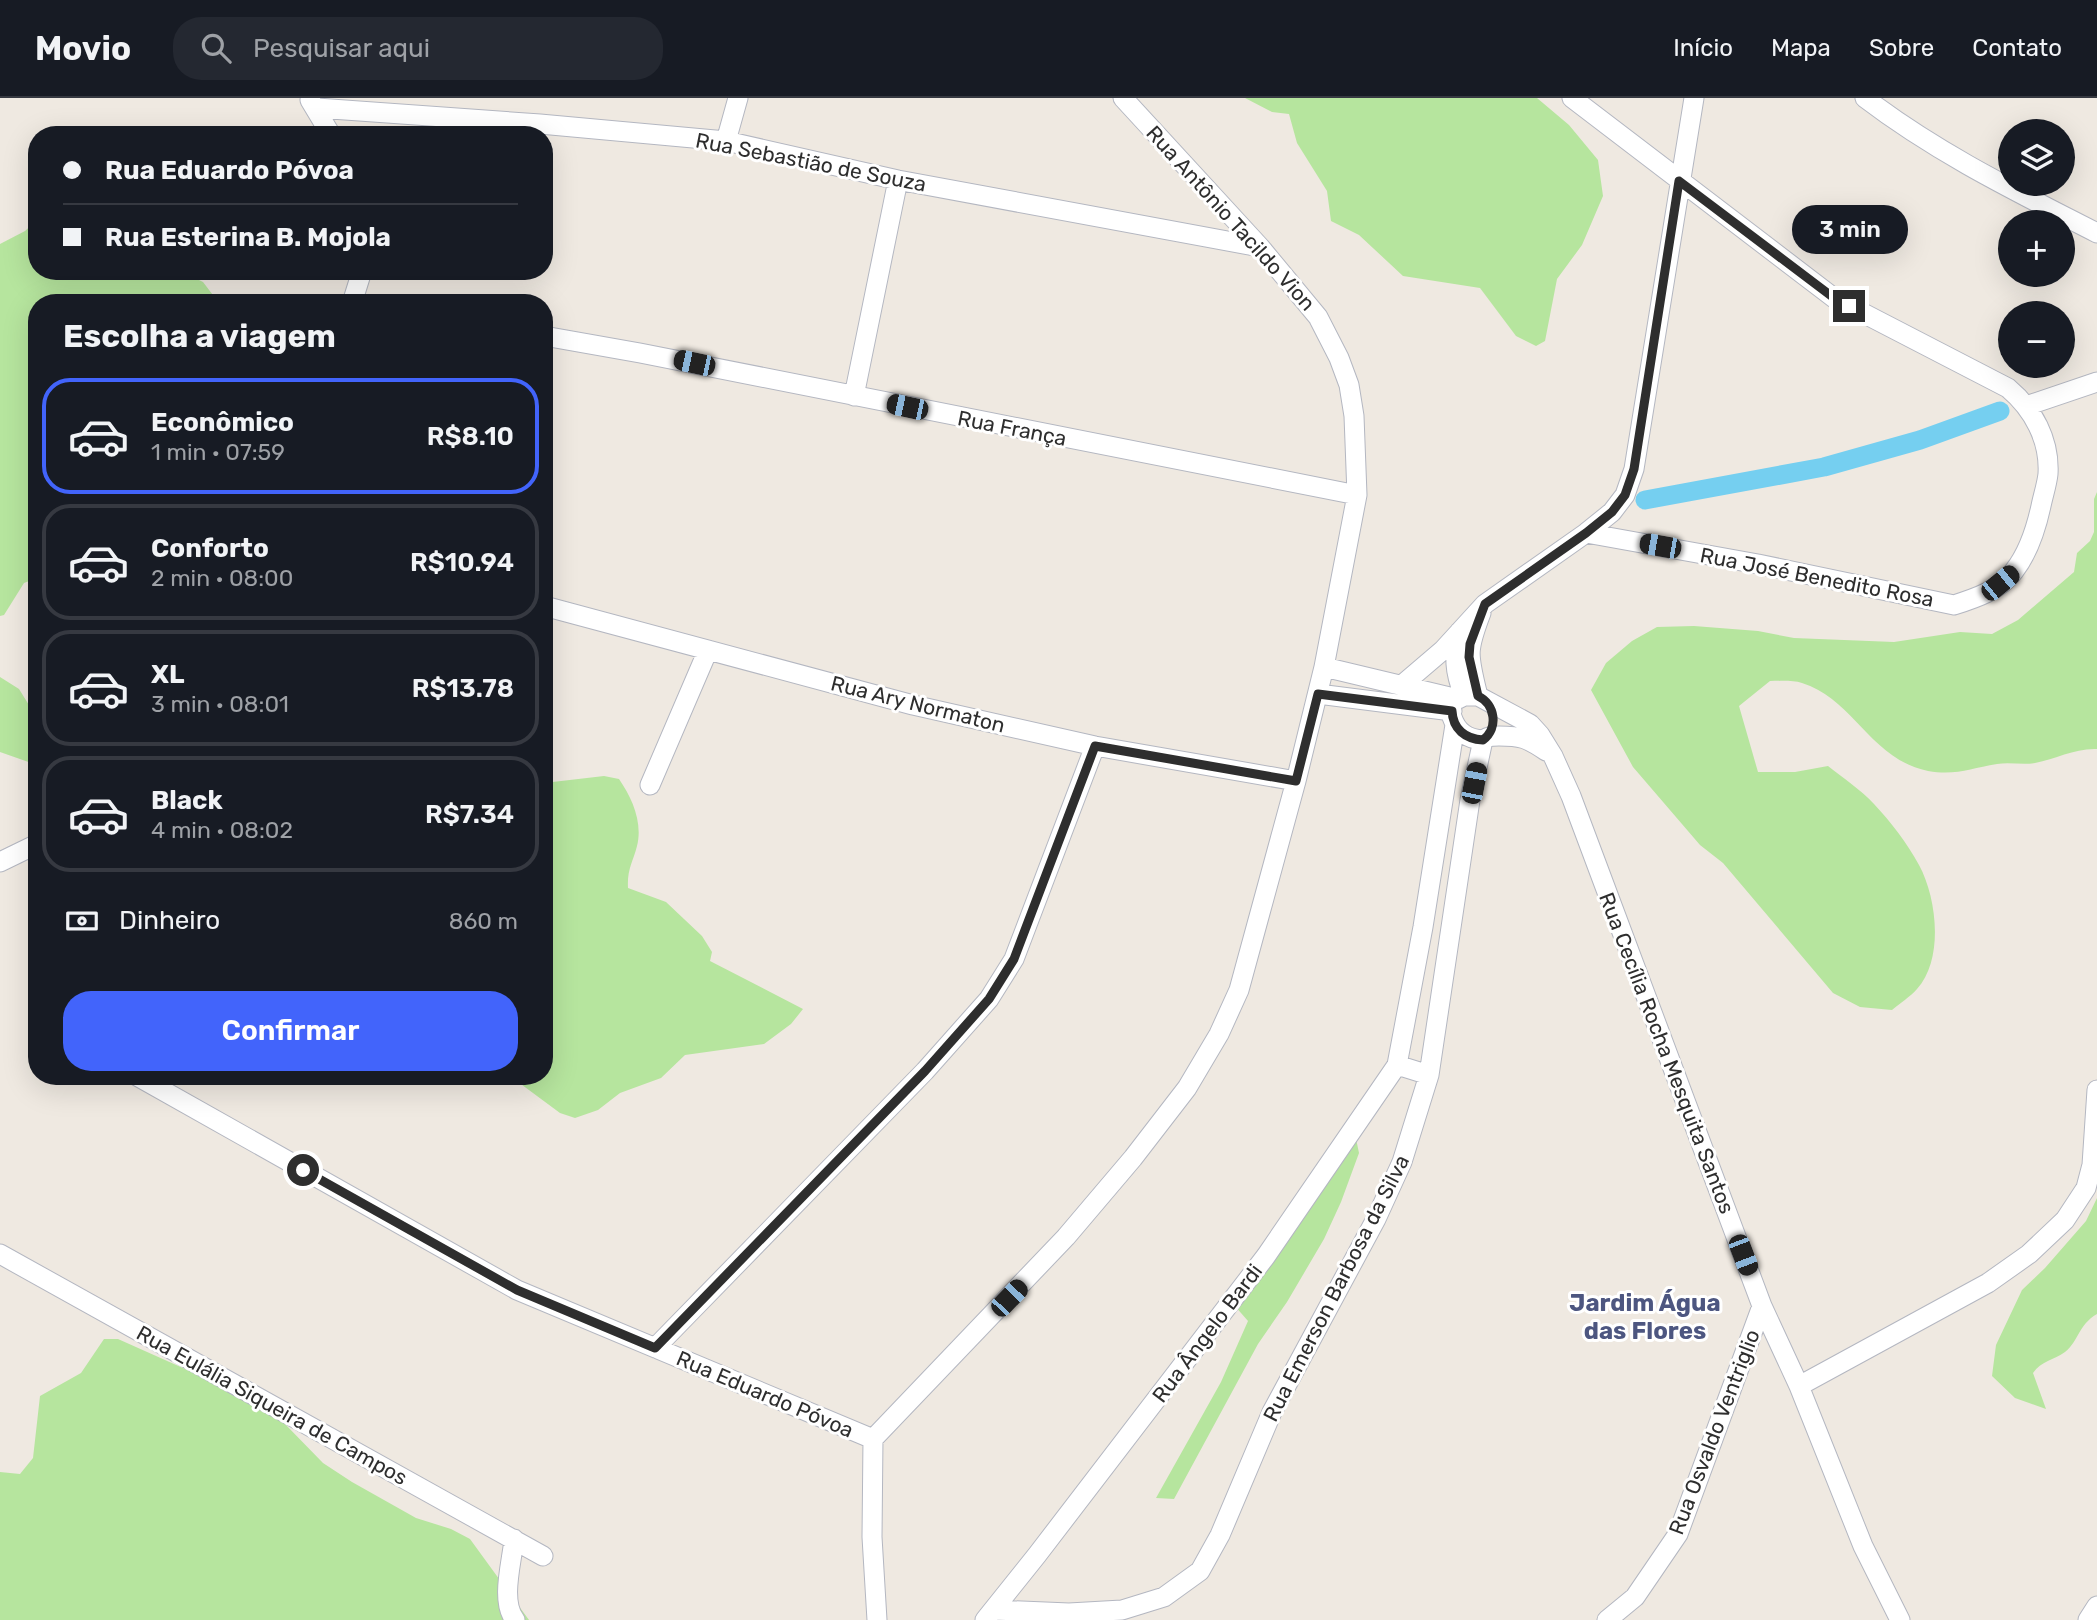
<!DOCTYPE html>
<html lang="pt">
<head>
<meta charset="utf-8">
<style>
  :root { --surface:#171b24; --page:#242831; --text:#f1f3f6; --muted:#9ea1a6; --line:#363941; --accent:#4264fb }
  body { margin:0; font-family:Rubik,sans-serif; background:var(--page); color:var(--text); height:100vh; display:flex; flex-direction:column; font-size:26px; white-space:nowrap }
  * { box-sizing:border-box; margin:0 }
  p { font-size:23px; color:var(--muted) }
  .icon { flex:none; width:38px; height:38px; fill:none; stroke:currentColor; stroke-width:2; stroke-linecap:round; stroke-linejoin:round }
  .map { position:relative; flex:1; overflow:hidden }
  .side { position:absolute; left:28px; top:196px; width:525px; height:791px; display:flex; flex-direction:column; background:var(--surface); border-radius:28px; box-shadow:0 7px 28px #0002 }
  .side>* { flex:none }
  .banner { position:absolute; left:28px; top:28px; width:525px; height:154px; border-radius:28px; box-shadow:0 7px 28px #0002; display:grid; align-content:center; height:154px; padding:0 35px; background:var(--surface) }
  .tools { position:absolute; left:1998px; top:21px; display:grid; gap:14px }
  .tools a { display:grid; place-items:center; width:77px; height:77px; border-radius:50%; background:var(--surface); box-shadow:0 7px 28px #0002; font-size:35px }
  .end { position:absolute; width:32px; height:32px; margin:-16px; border:9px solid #2e2e2e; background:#fff; box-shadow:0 0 0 4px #fff }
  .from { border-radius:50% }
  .bubble { position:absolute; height:49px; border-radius:24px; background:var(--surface); box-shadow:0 7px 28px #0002; font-size:23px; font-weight:600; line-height:49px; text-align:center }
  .car { position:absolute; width:21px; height:42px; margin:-21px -10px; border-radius:9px; box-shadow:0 0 5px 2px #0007; background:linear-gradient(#222 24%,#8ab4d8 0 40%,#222 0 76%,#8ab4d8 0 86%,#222 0) }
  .banner b { display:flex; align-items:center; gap:24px; height:66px; font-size:26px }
  .banner b+b { border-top:2px solid var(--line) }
  .banner i { width:18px; height:18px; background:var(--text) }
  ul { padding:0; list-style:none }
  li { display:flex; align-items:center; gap:21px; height:116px; margin:0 14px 10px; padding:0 21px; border:4px solid var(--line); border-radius:28px }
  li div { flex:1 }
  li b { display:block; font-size:26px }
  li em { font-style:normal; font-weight:600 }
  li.current { border-color:var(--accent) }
  li>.icon { width:63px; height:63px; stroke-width:1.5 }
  h2 { padding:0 35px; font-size:32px; line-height:84px }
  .pay { display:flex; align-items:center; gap:18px; height:77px; padding:0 35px; font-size:26px }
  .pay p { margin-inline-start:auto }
  .primary-button { display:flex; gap:14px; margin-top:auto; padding:14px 35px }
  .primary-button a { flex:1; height:80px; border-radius:28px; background:var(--accent); color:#fff; font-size:28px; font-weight:600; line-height:80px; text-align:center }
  header { display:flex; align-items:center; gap:42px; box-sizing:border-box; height:98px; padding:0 35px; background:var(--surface); border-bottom:2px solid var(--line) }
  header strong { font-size:33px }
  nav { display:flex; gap:38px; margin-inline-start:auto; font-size:24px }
  .search { width:490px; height:63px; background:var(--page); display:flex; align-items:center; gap:18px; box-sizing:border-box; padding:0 24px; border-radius:28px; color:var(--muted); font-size:26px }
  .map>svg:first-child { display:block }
  .green { fill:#b6e59e }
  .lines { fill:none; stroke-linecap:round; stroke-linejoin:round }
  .canal { stroke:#75cff0; stroke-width:19 }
  .minor-casing { stroke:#b4b7c1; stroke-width:21 }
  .minor { stroke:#fff; stroke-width:19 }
  .route { stroke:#2e2e2e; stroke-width:9 }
  .labels { text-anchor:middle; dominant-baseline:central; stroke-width:6; stroke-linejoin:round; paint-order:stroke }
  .street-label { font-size:21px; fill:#2e2e2e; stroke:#fff }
  .quarter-label { font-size:24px; font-weight:bold; fill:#4d5680; stroke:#fff }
</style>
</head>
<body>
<header>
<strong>Movio</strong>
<div class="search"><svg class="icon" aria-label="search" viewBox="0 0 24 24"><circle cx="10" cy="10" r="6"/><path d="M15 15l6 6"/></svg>Pesquisar aqui</div>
<nav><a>Início</a><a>Mapa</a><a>Sobre</a><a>Contato</a></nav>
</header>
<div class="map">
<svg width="2097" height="1522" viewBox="0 0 2097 1522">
  <rect width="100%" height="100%" fill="#efe9e1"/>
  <path class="green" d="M1245 0H1537L1569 27 1598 62 1603 98 1582 147 1557 181 1545 243 1536 248 1516 238 1480 190 1403 178 1359 137 1331 123 1327 93 1297 45 1289 16 1272 14Z
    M37 122V173H181L203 184 219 205H37V480L24 485 4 517 0 518V146L25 133Z
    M2097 394V651C2075 650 2056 661 2035 665 2023 667 2009 664 1997 666 1971 670 1956 678 1928 673 1870 661 1854 601 1802 585 1793 582 1780 583 1770 583L1739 608 1758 674H1795L1828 668C1843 680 1861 692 1874 706 1891 724 1907 745 1919 767 1937 800 1944 861 1917 891 1910 899 1900 905 1892 912L1860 909 1833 895 1723 765 1700 747 1633 669 1591 592 1606 565 1632 543 1657 529 1694 528 1758 533 1794 540 1894 544 1960 534 1992 536 2018 522 2074 474 2077 455 2090 443 2094 434V401Z
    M0 579 19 591 37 620V667L0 654Z
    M604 678 619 681C632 700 643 724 637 748 633 764 627 771 628 790L666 804 702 838 712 854 710 863 803 911 791 926 764 946 685 957 661 980 620 995 598 1012 575 1020 560 1015 510 978H544V685Z
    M1355 1036 1359 1055 1341 1104 1324 1141 1287 1204 1258 1246 1174 1401 1156 1400 1221 1284 1248 1223 1234 1207Z
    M2097 1100V1216C2078 1227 2079 1243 2065 1254 2054 1262 2041 1263 2033 1275L2046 1311 2015 1300 1992 1278 1996 1247 2022 1192 2045 1170 2086 1123Z
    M104 1241H118L230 1291 285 1326 323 1365 352 1384 416 1420 451 1431 470 1441 529 1522H0V1374L20 1376 33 1360 40 1298 81 1275Z"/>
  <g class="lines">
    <path class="canal" d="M1645 402 1824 369 1920 342 2000 313"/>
    <defs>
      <path id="minor" d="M1572 0 1834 200 2008 290C2033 311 2050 342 2048 376 2047 386 2043 398 2041 408 2036 431 2029 454 2014 473 2000 492 1976 500 1954 507L1758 466 1586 435
        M1865 0C1937 55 2017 94 2097 135
        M310 2 331 37
        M317 10 540 26 726 43 898 82 1260 149
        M726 43 738 0
        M352 205 362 173
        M544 238 640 255 1357 397
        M854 298 898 82
        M2026 308 2097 284
        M544 508 913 607 1095 648 1296 683
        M1460 533C1454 560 1454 572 1464 598
        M1324 569 1458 601 1464 598H1478L1530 626 1540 637 1553 658 1571 698 1762 1208 1799 1288 1863 1448 1900 1522
        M1402 587 1443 552 1485 506 1586 435 1612 414 1625 397 1634 371 1694 0
        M1318 596 1452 613
        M1478 598C1468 557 1466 554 1481 515
        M1452 619C1457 634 1467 641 1483 642 1489 638 1492 638 1499 638 1521 638 1527 640 1546 653
        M650 687 708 552
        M0 764 37 746
        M1397 967 1423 829 1455 627
        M137 978 517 1192 873 1341
        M0 1156 543 1458
        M655 1250 925 973 989 901 1014 861 1095 648
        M1799 1288 1988 1185 2029 1156 2065 1122 2086 1090 2092 1067 2097 992
        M514 1441C512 1464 500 1503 515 1522
        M994 1512 1069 1515 1122 1512 1164 1499 1200 1473 1220 1437 1272 1314 1376 1121 1402 1064 1429 977 1470 702 1483 642
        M877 1522 872 1439 873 1341 1066 1139 1133 1060 1187 990 1219 936 1239 892 1296 683 1324 569 1357 397 1354 318 1349 287 1339 260 1318 219 1260 149 1123 0
        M985 1522 1037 1457 1266 1158 1397 967 1429 977
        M1607 1522 1635 1499 1678 1436 1762 1208
        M2088 1522 2097 1508"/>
    </defs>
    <use href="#minor" class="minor-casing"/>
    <use href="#minor" class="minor"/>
  </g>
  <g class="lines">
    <path class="route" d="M303 1072 517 1192 655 1250 925 973 989 901 1014 861 1095 648 1296 683 1318 596 1452 613C1453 631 1465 641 1483 642 1499 630 1495 606 1478 598L1469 559 1470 546 1485 506 1586 435 1612 414 1625 397 1634 371 1679 83 1834 200 1849 208"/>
  </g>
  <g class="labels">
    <g class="street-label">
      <text transform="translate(811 64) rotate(11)">Rua Sebastião de Souza</text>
      <text transform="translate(1231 120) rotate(48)">Rua Antônio Tacildo Vion</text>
      <text transform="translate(1012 330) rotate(11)">Rua França</text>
      <text transform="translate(1817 479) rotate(11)">Rua José Benedito Rosa</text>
      <text transform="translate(918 606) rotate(14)">Rua Ary Normaton</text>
      <text transform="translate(1667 955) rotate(69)">Rua Cecília Rocha Mesquita Santos</text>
      <text transform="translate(1336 1190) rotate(-63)">Rua Emerson Barbosa da Silva</text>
      <text transform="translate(1207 1235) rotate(-53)">Rua Ângelo Bardi</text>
      <text transform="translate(765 1296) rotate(23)">Rua Eduardo Póvoa</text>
      <text transform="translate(272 1307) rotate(29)">Rua Eulália Siqueira de Campos</text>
      <text transform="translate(1714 1334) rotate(-69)">Rua Osvaldo Ventriglio</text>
    </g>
    <g class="quarter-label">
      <text x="1645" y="1205">Jardim Água<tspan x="1645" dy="28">das Flores</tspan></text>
    </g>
  </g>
</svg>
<div class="tools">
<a><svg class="icon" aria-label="layers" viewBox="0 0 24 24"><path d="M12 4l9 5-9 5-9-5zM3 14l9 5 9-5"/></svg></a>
<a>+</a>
<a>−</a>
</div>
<i class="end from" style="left:303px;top:1072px"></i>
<i class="end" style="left:1849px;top:208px"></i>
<div class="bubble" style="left:1792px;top:107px;width:116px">3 min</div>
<i class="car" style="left:694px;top:265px;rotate:282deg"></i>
<i class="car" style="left:907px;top:309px;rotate:282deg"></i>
<i class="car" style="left:1660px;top:448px;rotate:280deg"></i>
<i class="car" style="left:2000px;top:485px;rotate:51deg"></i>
<i class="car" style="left:1474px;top:685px;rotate:11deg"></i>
<i class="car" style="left:1743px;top:1157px;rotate:159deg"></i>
<i class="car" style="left:1009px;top:1200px;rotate:44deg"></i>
<div class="banner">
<b><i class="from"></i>Rua Eduardo Póvoa</b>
<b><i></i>Rua Esterina B. Mojola</b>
</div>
<section class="side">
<h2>Escolha a viagem</h2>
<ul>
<li class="current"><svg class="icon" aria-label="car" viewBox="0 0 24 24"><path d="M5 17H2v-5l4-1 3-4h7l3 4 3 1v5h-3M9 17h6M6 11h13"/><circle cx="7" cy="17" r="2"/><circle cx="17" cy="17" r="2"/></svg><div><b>Econômico</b><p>1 min · 07:59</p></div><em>R$8.10</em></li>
<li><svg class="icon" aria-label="car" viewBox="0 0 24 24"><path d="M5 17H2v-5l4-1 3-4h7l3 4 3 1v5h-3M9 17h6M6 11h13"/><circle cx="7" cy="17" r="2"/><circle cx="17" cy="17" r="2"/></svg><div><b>Conforto</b><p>2 min · 08:00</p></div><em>R$10.94</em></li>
<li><svg class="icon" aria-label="car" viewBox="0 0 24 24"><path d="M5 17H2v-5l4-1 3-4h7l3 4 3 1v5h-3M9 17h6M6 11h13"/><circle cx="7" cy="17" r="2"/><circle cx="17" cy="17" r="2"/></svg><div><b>XL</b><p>3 min · 08:01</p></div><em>R$13.78</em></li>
<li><svg class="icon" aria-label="car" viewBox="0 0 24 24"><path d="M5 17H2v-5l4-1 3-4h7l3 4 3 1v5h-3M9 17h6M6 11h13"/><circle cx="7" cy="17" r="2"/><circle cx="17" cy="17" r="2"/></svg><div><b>Black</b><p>4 min · 08:02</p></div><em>R$7.34</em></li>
</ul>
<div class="pay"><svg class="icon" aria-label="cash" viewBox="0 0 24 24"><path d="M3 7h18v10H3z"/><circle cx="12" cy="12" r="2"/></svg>Dinheiro<p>860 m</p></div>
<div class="primary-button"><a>Confirmar</a></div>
</section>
</div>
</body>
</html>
